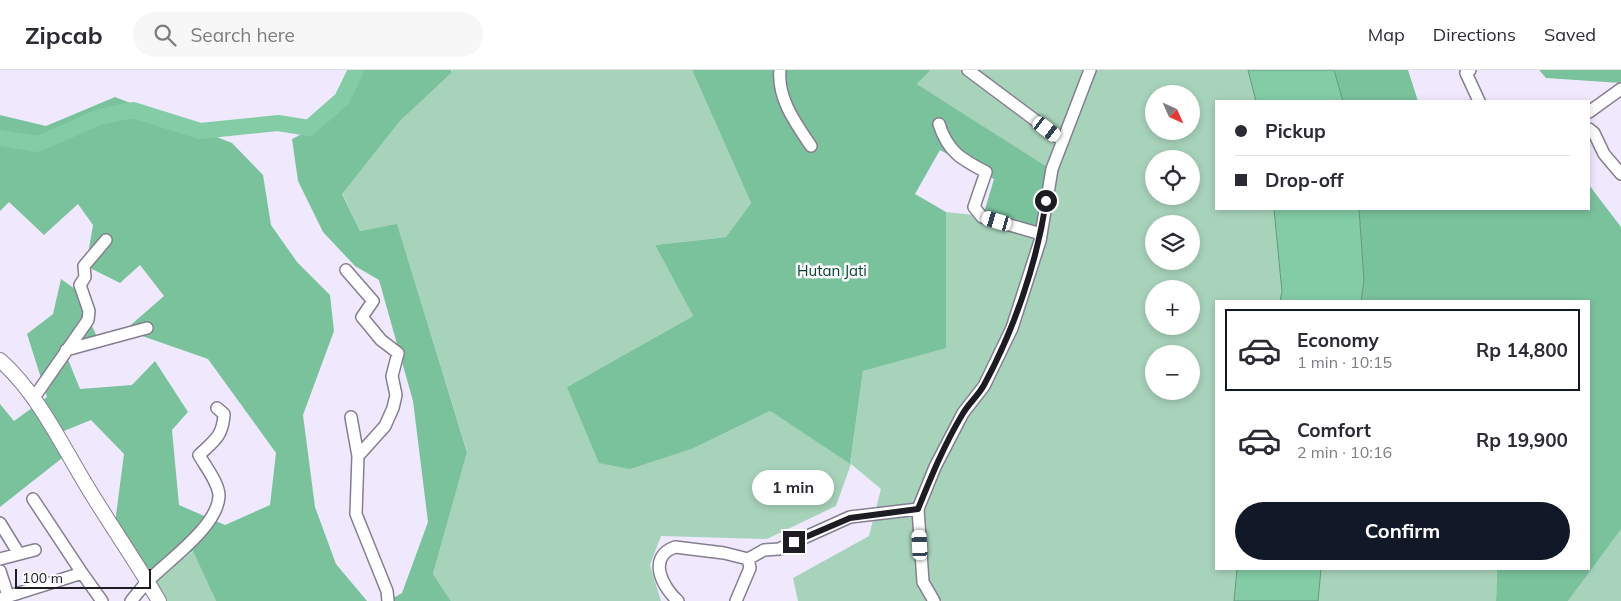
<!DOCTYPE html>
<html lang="en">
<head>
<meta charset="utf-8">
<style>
  :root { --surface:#fff; --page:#f7f7f7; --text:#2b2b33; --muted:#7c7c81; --line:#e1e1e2; --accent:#111827 }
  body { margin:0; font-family:Mulish,sans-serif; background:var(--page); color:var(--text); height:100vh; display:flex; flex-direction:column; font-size:19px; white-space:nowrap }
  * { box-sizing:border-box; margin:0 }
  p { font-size:16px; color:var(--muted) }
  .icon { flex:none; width:28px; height:28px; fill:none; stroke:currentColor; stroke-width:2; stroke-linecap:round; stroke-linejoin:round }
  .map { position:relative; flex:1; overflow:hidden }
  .sheet { position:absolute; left:1215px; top:230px; width:375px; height:270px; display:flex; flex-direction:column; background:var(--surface); border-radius:0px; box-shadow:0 2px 8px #0003 }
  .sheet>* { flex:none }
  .hud { position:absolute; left:1215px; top:30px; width:375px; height:110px; border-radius:0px; box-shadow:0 2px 8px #0003; display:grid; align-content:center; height:110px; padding:0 20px; background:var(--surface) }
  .needle { width:32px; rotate:135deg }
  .tools { position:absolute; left:1145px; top:15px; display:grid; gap:10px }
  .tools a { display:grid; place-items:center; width:55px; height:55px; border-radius:50%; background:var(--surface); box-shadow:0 2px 8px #0003; font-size:25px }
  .scale { position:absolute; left:15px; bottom:12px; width:136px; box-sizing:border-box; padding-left:5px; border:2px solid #1e1c23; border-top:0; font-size:14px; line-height:18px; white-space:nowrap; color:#1e1c23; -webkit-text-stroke:4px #faf9fd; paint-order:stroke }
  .end { position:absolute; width:22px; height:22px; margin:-11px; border:6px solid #1e1c23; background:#fff; box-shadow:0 0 0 2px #fff }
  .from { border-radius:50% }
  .bubble { position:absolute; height:35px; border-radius:18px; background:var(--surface); box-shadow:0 2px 8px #0003; font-size:16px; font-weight:700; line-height:35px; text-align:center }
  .car { position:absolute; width:15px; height:30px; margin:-15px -8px; border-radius:6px; box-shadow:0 0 4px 1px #0007; background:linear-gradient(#fff 24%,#345 0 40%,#fff 0 76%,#345 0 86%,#fff 0) }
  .hud b { display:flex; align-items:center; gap:18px; height:48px; font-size:19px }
  .hud b+b { border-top:1px solid var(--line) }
  .hud i { width:12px; height:12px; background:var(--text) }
  ul { padding:9px 0 0; list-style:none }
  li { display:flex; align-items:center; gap:15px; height:82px; margin:0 10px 8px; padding:0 10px; border:2px solid transparent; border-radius:0px }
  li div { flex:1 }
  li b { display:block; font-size:19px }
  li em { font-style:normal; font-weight:700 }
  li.on { border-color:var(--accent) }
  li>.icon { width:45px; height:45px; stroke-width:1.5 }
  .button { display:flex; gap:10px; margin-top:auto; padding:10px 20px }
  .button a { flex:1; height:58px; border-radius:30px; background:var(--accent); color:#fff; font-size:20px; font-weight:700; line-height:58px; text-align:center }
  header { display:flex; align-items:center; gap:30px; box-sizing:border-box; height:70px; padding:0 25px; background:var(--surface); border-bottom:1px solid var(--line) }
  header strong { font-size:24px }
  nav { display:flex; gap:28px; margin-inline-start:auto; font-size:18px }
  .search { width:350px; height:45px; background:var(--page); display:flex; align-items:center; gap:12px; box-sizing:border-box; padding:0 18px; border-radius:28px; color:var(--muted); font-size:19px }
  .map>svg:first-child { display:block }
  .green { fill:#a8d3bb; fill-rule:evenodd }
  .forest { fill:#7ac29c }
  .water { fill:#83cca5; stroke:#65977e }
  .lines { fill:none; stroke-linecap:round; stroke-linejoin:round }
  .river { stroke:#83cca5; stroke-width:16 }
  .minor-casing { stroke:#857e91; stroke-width:14 }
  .tertiary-casing { stroke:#857e91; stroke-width:16 }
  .minor { stroke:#fff; stroke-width:11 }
  .tertiary { stroke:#fff; stroke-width:14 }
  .route { stroke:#1e1c23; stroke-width:6 }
  .labels { text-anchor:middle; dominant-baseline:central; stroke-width:5; stroke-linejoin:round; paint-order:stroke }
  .park-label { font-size:15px; fill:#09462d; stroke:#faf9fd }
</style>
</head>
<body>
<header>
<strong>Zipcab</strong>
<div class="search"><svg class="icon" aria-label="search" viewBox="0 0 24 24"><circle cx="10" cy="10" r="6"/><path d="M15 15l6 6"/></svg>Search here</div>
<nav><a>Map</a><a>Directions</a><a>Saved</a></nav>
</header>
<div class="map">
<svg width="1621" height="531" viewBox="0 0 1621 531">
  <rect width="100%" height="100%" fill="#f0e9fe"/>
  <path class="green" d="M453 0H692L751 133 726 167 655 175 693 246 567 317 694 378 770 341 850 394 863 301 946 277V142L983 146 1046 96 917 14 931 0H1248L1256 31H1216V139H1274L1282 222 1280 231H1216V499H1237L1234 531H798L793 508 869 466 881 419 851 394 836 436 767 469 661 466 650 495 661 531H451L433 504 467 381 397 155 360 161 342 123 400 51ZM1154 24H1191V61H1154ZM1154 89H1191V126H1154ZM1154 154H1191V191H1154ZM1154 219H1191V256H1154ZM1154 284H1191V321H1154Z
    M1621 459V531H1568L1614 466Z
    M194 481 216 531H165L150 506Z
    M1321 499H1497L1496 531H1318Z"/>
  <path class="forest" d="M351 0H451L452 2 400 51 342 124 360 161 397 154 467 382 433 504 451 531H388L402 523 428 452 413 331 379 210 355 196 323 162 298 111 292 69 318 56Z
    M692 0H931L917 14 1046 96 1038 164 983 146 994 109 940 80 915 124 946 142V278L863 301 850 394 770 341 694 378 630 399 599 393 567 317 693 246 655 175 726 167 751 133Z
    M1334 0H1408L1418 31H1343Z
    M1539 0H1621V13L1546 8Z
    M115 27 232 73 263 105 271 155 297 192 330 225 334 261 303 345 315 437 336 494 367 531H216L193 481 150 506 115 453 124 384 91 350 59 363 66 385 0 437V334L14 351 47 327 27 264 53 244 61 209 75 219 98 269 65 282 80 319 132 315 155 291 188 342 172 360 179 435 225 455 270 435 276 383 208 289 125 260 164 226 140 195 120 213 86 196 93 155 78 134 44 165 9 132 0 141V45L46 56Z
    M1589 115 1621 157V459L1568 531H1496L1497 499H1589V231H1361L1364 210 1359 139H1589Z"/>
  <path class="water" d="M1248 0H1334L1343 31H1256Z
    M1274 139H1359L1364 210 1361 231H1280L1282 222Z
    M1237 499H1321L1318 531H1234Z"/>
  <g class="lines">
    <path class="river" d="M0 68 38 74 99 47 133 40 200 61 278 53 309 58 342 29 356 0"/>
    <defs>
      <path id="minor" d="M780 0C777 28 796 54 811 76
        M968 0 1063 71
        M1470 0 1466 3 1479 31
        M1589 42 1621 19
        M939 54C948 82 961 89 986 102L974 137 982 147 1041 164
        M1589 59 1594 63 1604 84 1621 104
        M346 200 373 231 362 247 381 270 398 283 392 306 396 325 393 338 385 356 358 386
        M66 280 147 258
        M33 329 88 250 89 241 80 215 85 207 84 196 106 170
        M351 347 358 386 356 444 387 521 388 531
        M33 429 82 503
        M0 453 19 484
        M0 489 35 480
        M0 501 8 526
        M0 529 82 503 102 531
        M131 531C137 524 142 517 149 510 169 490 218 456 219 426 219 413 205 396 199 385 214 371 223 366 224 344L217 338
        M678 531C663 518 646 487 675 477L724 483 748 489 764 480 779 479 850 447 918 439
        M736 531 750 498 748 489
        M934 531 923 512 918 439 935 397 963 343 984 316 1012 258 1040 171 1052 99 1090 0"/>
      <path id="tertiary" d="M0 290C39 325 61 374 88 418 111 456 137 493 159 531"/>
    </defs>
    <use href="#minor" class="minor-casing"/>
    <use href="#tertiary" class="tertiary-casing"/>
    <use href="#minor" class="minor"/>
    <use href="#tertiary" class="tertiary"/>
  </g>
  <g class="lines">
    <path class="route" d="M794 472 850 448 918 439C931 407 944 375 962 345 968 334 978 326 984 315 1014 260 1037 193 1046 131"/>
  </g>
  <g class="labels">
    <g class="park-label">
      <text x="832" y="200">Hutan Jati</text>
    </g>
  </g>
</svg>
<div class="tools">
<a><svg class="needle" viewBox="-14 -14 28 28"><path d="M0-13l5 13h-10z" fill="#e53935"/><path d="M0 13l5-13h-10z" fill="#7c7c81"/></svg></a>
<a><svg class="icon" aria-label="locate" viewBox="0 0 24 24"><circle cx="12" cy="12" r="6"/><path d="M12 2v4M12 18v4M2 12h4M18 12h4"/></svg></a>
<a><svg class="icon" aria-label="layers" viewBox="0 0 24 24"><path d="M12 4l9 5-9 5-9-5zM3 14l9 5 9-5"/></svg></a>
<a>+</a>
<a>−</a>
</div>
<div class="scale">100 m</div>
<i class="end from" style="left:1046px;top:131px"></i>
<i class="end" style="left:794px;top:472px"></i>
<div class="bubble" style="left:752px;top:400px;width:82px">1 min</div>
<i class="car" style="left:1047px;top:59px;rotate:127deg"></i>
<i class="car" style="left:997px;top:151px;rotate:286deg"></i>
<i class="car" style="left:920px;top:475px;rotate:357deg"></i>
<div class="hud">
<b><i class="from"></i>Pickup</b>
<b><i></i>Drop-off</b>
</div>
<section class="sheet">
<ul>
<li class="on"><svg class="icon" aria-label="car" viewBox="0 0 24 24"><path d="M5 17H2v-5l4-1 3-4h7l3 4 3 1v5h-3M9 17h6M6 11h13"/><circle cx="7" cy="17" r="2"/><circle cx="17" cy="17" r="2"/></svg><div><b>Economy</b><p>1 min · 10:15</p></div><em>Rp 14,800</em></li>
<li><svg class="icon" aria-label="car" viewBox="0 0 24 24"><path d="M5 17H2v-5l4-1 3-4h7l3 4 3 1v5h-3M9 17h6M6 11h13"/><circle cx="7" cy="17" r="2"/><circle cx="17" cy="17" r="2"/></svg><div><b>Comfort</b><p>2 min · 10:16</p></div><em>Rp 19,900</em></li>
</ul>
<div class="button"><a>Confirm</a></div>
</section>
</div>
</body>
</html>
